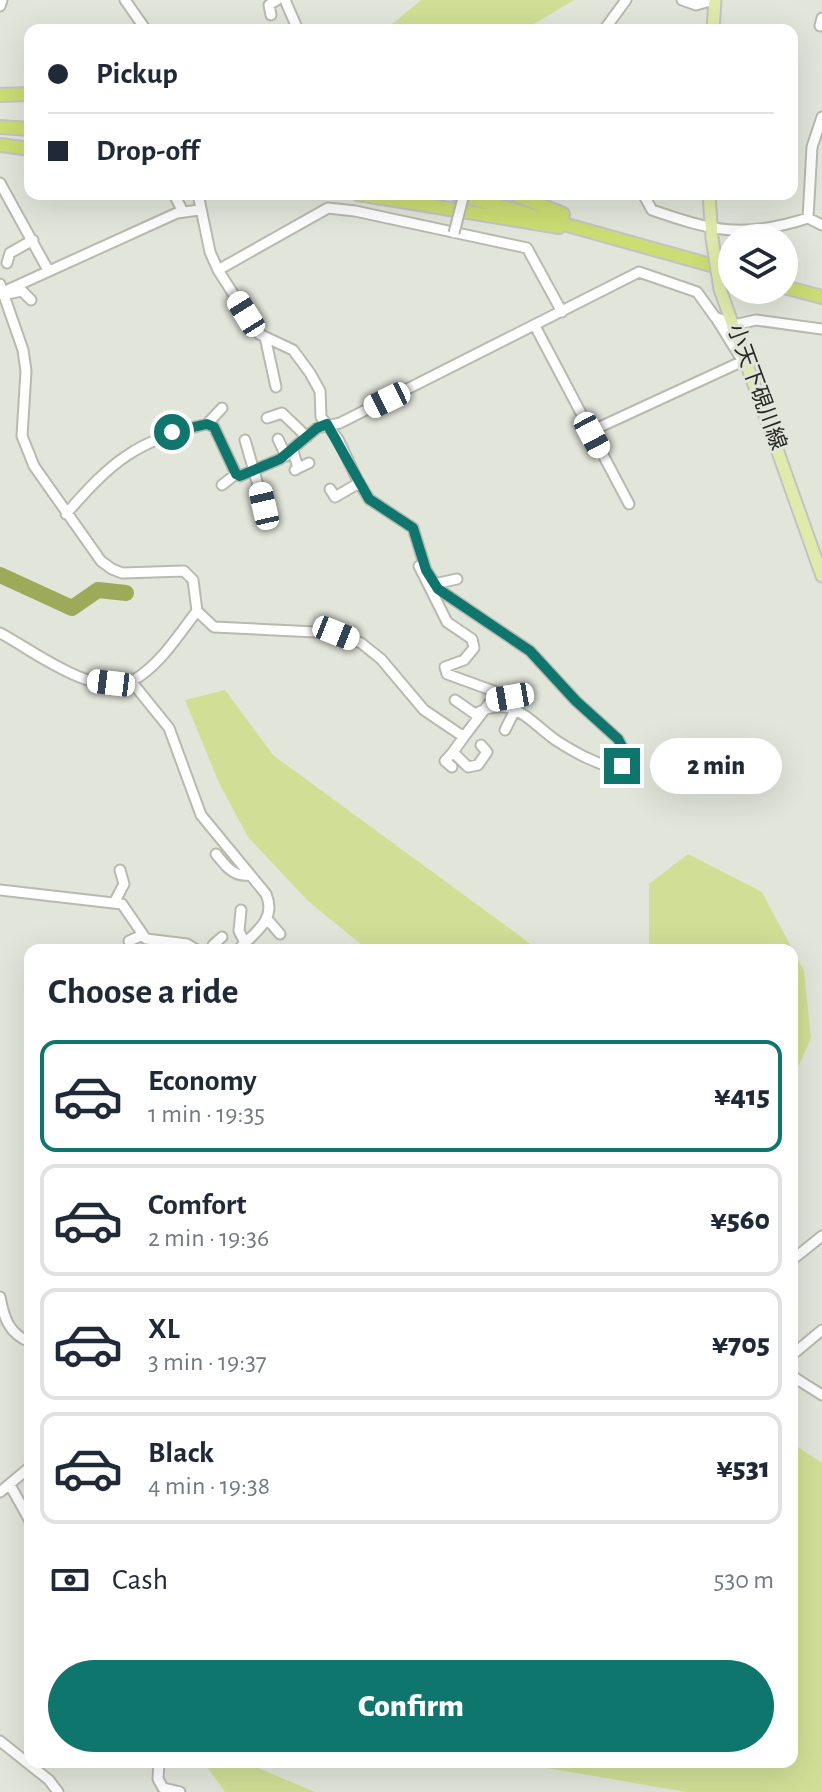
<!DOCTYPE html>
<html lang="en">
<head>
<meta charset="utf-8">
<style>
  :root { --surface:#fff; --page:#f6f6f7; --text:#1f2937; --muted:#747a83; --line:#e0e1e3; --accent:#0f766e }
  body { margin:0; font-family:"Alegreya Sans","Noto Sans JP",sans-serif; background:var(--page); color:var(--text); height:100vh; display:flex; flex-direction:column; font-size:30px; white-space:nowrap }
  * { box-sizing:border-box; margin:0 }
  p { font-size:26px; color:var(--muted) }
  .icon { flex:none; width:44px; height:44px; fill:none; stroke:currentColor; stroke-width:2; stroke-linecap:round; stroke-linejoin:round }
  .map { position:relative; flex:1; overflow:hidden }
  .details { position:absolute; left:24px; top:944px; width:774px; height:824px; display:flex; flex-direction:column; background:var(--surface); border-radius:16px; box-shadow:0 8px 32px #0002 }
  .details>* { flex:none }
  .guide { position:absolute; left:24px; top:24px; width:774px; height:176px; border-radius:16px; box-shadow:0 8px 32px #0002; display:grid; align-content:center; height:176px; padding:0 24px; background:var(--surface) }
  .fabs { position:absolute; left:718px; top:224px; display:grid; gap:16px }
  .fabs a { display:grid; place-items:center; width:80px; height:80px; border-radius:50%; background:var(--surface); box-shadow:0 8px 32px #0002; font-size:40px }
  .end { position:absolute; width:36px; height:36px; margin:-18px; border:10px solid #0f766e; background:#fff; box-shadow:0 0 0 4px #fff }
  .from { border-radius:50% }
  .bubble { position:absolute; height:56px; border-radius:28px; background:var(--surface); box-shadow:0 8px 32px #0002; font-size:26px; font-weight:800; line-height:56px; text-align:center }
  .car { position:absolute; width:24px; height:48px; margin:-24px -12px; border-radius:10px; box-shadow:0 0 6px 2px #0007; background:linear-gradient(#fff 24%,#345 0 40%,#fff 0 76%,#345 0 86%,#fff 0) }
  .guide b { display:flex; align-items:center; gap:28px; height:76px; font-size:30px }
  .guide b+b { border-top:2px solid var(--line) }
  .guide i { width:20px; height:20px; background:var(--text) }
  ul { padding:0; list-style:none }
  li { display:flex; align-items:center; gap:24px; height:112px; margin:0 16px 12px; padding:0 8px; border:4px solid var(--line); border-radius:16px }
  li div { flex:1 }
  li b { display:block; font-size:30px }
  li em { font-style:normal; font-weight:800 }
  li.on { border-color:var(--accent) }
  li>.icon { width:72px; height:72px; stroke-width:1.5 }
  h2 { padding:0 24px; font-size:36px; line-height:96px }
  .pay { display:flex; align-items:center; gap:20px; height:88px; padding:0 24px; font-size:30px }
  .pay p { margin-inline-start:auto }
  .action { display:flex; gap:16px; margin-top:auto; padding:16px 24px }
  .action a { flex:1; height:92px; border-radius:48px; background:var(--accent); color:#fff; font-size:32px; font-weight:800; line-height:92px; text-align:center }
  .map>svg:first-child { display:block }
  .green { fill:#d1df96 }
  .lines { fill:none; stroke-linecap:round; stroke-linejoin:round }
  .river { stroke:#9caa59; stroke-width:16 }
  .minor-casing { stroke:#b8bab0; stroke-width:13 }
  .major-casing { stroke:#c3c3c2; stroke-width:15 }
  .highway-casing { stroke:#c3c3c2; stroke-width:16 }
  .minor { stroke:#fff; stroke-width:9 }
  .major { stroke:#e0ebab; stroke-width:11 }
  .highway { stroke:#cbdd73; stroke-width:12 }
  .minor-bridge-casing { stroke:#b8bab0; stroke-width:13; stroke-linecap:butt }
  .major-bridge-casing { stroke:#c3c3c2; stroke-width:15; stroke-linecap:butt }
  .minor-bridge { stroke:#fff; stroke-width:9 }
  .major-bridge { stroke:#e0ebab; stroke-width:11 }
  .route { stroke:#0f766e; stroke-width:10 }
  .labels { text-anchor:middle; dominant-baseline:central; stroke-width:6; stroke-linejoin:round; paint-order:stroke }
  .street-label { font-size:22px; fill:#272825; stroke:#e2e5da }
</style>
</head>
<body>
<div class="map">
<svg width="822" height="1792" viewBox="0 0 822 1792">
  <rect width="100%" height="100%" fill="#e2e5da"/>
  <path class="green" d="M421 0H574L524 30H385Z
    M225 690 273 755 539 950H368L308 901 248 837 219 783 185 700Z
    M688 854 762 892 804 971 811 1038 792 1081V950H649V884Z
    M792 1443 822 1463V1792H687L512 1762H792Z
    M224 1762H244L315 1792H225L208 1768Z"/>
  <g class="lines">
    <path class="river" d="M0 575 72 608 98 590 126 593"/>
    <defs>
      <path id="minor" d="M125 0 146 30
        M285 0 298 30
        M682 0 696 5 714 0
        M0 6 2 0
        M271 15 269 5 277 0
        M820 26 822 18
        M604 30 626 0
        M0 183 48 270
        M174 194 183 212
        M198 194 210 252 218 270 259 334 293 350 310 373 320 391 321 417 338 439 357 479 369 499 413 528 426 570 438 589 530 651 576 701 618 739 629 760 614 768C592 762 576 753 557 741 529 722 514 693 475 714L455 700
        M643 194 652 210C713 231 743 239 808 218L822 225
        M808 218 812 147 822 117
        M7 263 10 253 33 240
        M218 270 328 208 355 211 527 248 562 312
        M0 284 23 350 26 371 22 436 34 466 101 561 112 569 122 573 184 571 193 580 197 611C180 633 163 660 140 676 100 705 35 651 0 633
        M3 292 177 213 199 210
        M7 294 22 291 31 300
        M716 318 742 360
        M535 326 629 504
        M265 337 276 387
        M267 418 282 413 307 437
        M207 424 222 408
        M591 431 743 361
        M278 439 286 456
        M245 440 264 506
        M293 451 298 468 295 470
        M298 468 309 463
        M222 485 236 474
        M330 489 335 497 359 483
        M66 514C112 461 137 440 207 424L214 427 236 474 240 476 280 459 317 428 340 423 639 272 697 292 715 317 734 325 756 320 822 329
        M434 584 457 579
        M197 611 214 627 336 633 361 643 381 659 424 710 461 735 466 734 491 701 510 697 447 674 445 667 464 660 474 648 472 639 447 622 419 566
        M131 681 169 728 201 815 266 894C277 920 255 932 238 950
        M505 730 515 710
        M466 734 453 752 468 767 478 765 487 752 481 745
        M452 767 445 761 453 752
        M216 854C226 866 233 877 249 875
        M0 890 122 904 146 939 187 944 197 950
        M114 903 124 884 120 870
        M241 910 239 931 245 943
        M268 920 280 934
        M129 941 143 935
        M213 950V945L222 937
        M792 1260 822 1236
        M0 1297C4 1318 9 1334 30 1342
        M792 1355 822 1330
        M792 1376 822 1395
        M10 1485 30 1521
        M0 1492 30 1467
        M0 1741 49 1780 58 1792
        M159 1762 158 1779 163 1788 180 1792"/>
      <path id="major" d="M713 30 715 0
        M709 194 712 238
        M720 289 822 576"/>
      <path id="highway" d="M0 95 30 94
        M0 127 30 129
        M0 145 30 149
        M358 194 559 227
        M456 194 732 271
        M514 194 563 214
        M784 287 822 297"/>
    </defs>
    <use href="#minor" class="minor-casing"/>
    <use href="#major" class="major-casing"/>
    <use href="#highway" class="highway-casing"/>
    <use href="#minor" class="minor"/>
    <use href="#major" class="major"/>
    <use href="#highway" class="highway"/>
    <defs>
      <path id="minor-bridge" d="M454 233 464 194"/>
      <path id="major-bridge" d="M712 238 720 289"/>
    </defs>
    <use href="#minor-bridge" class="minor-bridge-casing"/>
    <use href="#major-bridge" class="major-bridge-casing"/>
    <use href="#minor-bridge" class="minor-bridge"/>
    <use href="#major-bridge" class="major-bridge"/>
  </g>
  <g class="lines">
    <path class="route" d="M172 432 207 424 214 427 236 474 240 476 280 459 317 428 327 424 369 499 413 528 426 570 438 589 530 651 576 701 618 739 629 760 622 766"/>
  </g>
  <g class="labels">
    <g class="street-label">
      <text transform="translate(757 387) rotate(70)">小天下硯川線</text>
    </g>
  </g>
</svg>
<div class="fabs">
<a><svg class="icon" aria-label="layers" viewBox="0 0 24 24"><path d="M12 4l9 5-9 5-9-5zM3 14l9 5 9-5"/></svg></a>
</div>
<i class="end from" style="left:172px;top:432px"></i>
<i class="end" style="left:622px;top:766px"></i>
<div class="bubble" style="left:650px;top:738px;width:132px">2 min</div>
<i class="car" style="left:246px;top:314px;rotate:328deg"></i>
<i class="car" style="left:387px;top:400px;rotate:244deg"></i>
<i class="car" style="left:592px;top:435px;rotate:152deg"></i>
<i class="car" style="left:264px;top:506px;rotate:347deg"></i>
<i class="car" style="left:336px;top:633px;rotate:112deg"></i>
<i class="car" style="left:111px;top:683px;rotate:277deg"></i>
<i class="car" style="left:510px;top:697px;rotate:260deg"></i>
<div class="guide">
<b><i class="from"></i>Pickup</b>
<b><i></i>Drop-off</b>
</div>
<section class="details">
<h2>Choose a ride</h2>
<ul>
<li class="on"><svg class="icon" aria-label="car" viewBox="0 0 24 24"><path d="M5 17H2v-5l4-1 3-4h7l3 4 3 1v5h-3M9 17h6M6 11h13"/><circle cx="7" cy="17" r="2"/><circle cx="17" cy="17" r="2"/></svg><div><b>Economy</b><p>1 min · 19:35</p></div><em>¥415</em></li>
<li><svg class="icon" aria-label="car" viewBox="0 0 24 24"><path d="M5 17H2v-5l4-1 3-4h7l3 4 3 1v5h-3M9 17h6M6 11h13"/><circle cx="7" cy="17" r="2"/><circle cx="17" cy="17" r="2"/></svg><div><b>Comfort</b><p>2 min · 19:36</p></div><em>¥560</em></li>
<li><svg class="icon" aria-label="car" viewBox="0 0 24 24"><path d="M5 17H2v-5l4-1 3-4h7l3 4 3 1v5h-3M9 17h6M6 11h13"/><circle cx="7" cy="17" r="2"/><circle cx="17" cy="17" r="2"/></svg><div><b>XL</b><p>3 min · 19:37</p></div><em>¥705</em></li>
<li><svg class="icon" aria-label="car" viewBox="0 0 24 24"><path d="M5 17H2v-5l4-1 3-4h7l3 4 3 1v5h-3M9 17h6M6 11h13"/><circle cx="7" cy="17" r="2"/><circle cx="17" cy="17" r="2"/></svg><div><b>Black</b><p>4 min · 19:38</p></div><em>¥531</em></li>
</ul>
<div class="pay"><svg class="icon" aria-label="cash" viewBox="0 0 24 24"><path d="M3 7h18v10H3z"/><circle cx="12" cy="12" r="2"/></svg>Cash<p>530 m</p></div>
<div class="action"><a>Confirm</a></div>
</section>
</div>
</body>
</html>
